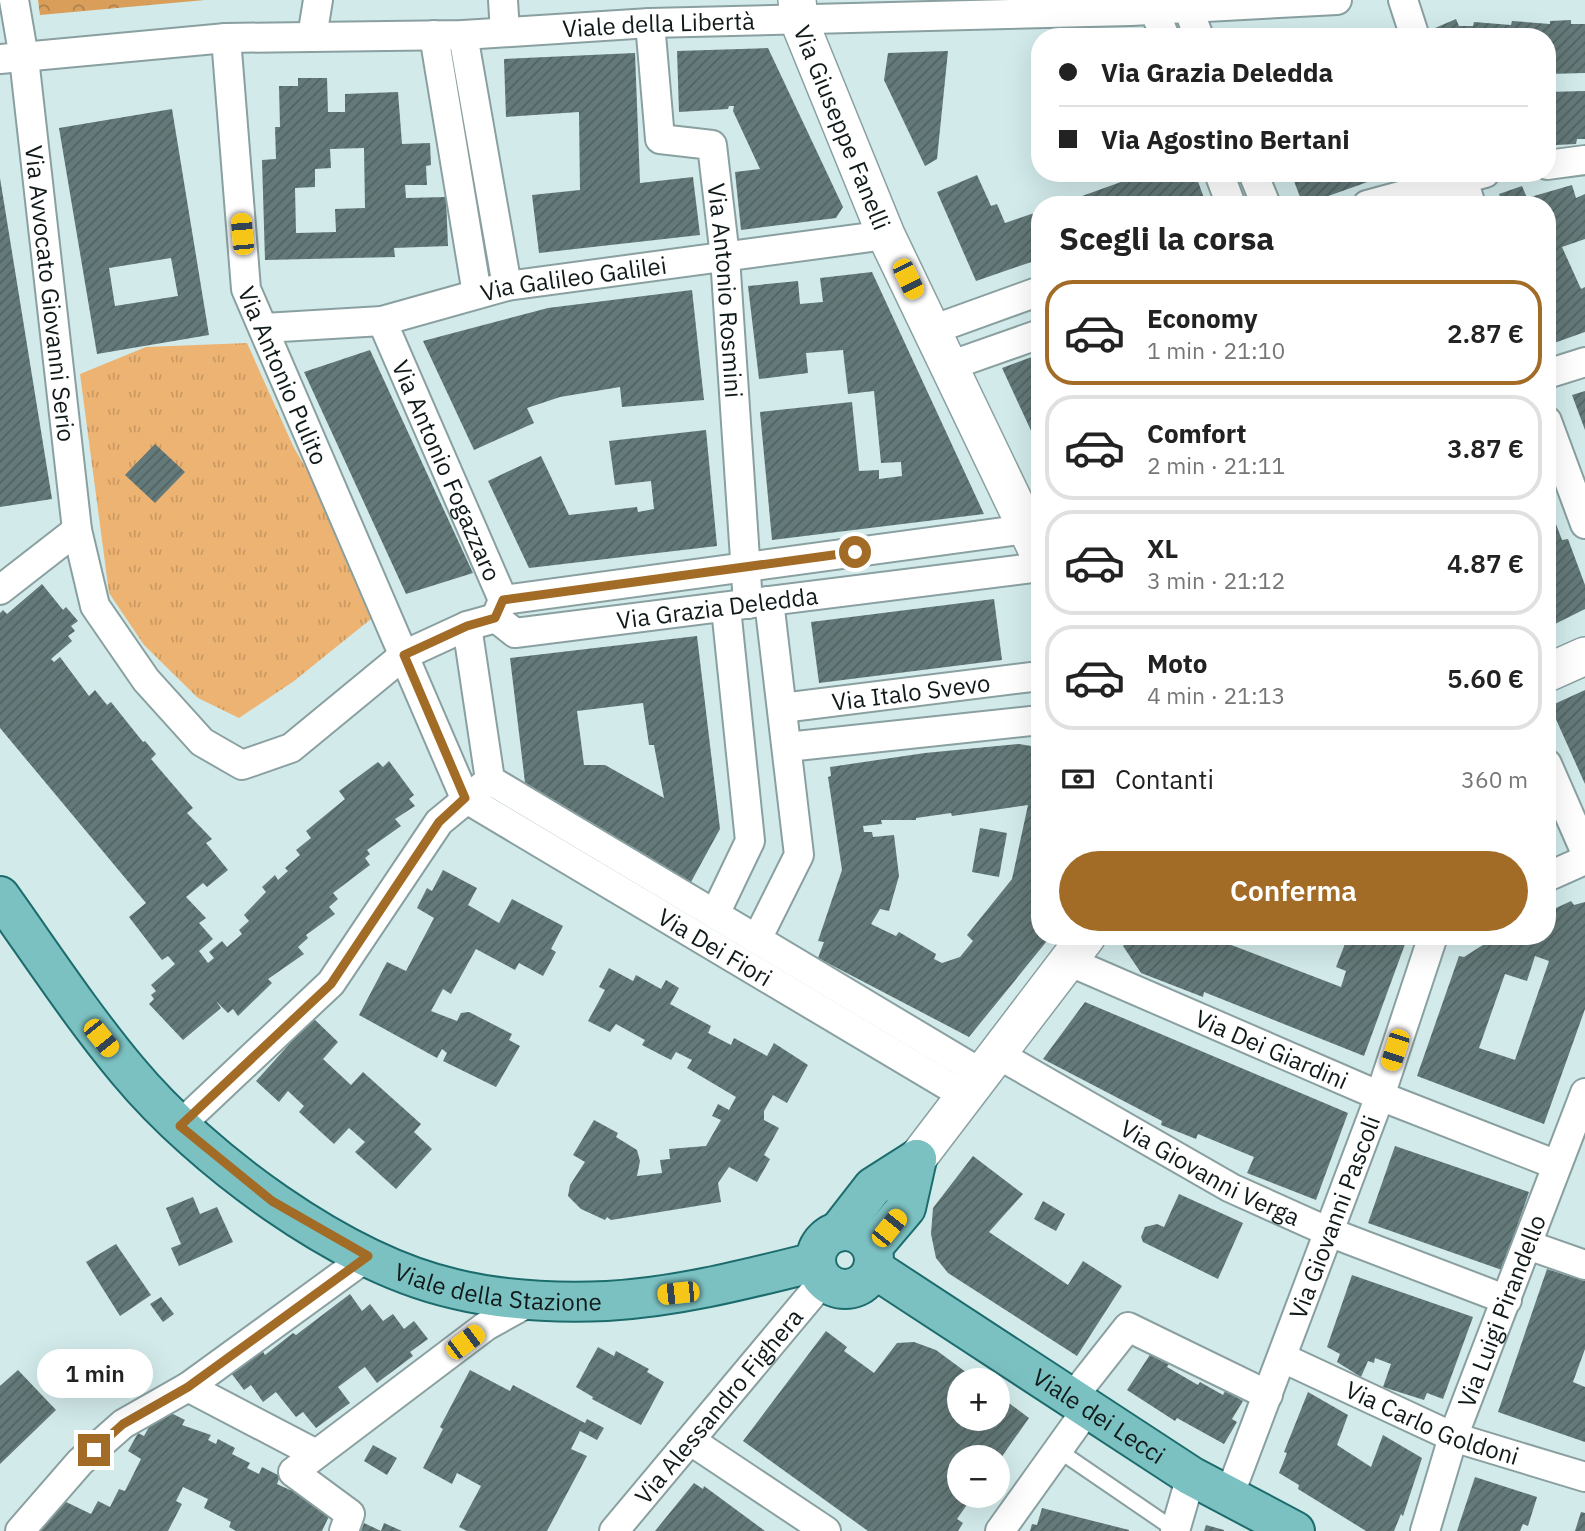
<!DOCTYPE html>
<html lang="it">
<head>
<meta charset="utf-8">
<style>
  :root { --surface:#fff; --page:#f6f6f6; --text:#222; --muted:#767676; --line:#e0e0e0; --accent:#a26b26 }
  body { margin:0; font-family:"IBM Plex Sans",sans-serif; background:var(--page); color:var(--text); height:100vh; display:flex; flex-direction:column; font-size:26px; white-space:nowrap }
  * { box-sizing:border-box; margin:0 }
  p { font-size:23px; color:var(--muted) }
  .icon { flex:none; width:38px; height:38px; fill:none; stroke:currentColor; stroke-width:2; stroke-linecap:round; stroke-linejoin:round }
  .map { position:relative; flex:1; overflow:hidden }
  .panel { position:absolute; left:1031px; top:196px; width:525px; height:749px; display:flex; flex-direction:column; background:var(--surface); border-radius:28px; box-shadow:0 7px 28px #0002 }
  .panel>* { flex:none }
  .hud { position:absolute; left:1031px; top:28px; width:525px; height:154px; border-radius:28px; box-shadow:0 7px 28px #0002; display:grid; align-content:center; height:154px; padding:0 28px; background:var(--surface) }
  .tools { position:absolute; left:947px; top:1368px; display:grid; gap:14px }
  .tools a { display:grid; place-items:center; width:63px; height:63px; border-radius:50%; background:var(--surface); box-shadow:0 7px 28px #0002; font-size:35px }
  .end { position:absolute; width:32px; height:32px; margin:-16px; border:9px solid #a26b26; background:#fff; box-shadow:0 0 0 4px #fff }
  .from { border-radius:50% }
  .bubble { position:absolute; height:49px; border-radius:24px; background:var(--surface); box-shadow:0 7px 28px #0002; font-size:23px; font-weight:600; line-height:49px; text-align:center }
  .car { position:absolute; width:21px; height:42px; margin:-21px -10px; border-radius:9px; box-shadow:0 0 5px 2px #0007; background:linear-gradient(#f5c518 24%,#345 0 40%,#f5c518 0 76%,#345 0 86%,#f5c518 0) }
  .hud b { display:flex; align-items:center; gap:24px; height:66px; font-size:26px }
  .hud b+b { border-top:2px solid var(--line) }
  .hud i { width:18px; height:18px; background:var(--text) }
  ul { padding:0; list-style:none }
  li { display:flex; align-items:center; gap:21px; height:105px; margin:0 14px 10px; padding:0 14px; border:4px solid var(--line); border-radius:28px }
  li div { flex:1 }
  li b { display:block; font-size:26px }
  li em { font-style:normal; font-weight:600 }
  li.current { border-color:var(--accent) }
  li>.icon { width:63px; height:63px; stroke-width:1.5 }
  h2 { padding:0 28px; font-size:32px; line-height:84px }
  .pay { display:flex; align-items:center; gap:18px; height:77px; padding:0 28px; font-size:26px }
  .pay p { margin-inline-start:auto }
  .button { display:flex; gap:14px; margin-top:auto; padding:14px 28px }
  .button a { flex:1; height:80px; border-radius:42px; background:var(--accent); color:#fff; font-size:28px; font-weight:600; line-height:80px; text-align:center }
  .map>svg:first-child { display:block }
  .grass { fill:url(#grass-tufts) }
  .forest { fill:url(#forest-crowns) }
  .building { fill:url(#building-hatch); fill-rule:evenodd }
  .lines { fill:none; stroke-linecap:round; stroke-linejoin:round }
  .service-casing { stroke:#8aa0a0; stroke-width:18 }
  .minor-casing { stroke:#8aa0a0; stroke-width:32 }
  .tertiary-casing { stroke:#8aa0a0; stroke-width:40 }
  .primary-casing { stroke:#1d6c6d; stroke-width:42 }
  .service { stroke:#fff; stroke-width:14 }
  .minor { stroke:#fff; stroke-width:28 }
  .tertiary { stroke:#fff; stroke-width:37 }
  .primary { stroke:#7cc1c2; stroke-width:38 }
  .route { stroke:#a26b26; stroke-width:9 }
  .labels { text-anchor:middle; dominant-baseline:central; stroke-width:5; stroke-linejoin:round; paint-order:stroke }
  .street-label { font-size:24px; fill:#111a1a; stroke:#d2eaea }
</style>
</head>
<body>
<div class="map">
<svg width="1585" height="1531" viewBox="0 0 1585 1531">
  <defs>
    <pattern id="grass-tufts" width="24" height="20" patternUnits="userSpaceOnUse" patternTransform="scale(1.75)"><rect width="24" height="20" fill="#edb372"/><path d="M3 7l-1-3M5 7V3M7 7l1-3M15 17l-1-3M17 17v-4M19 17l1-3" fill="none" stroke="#ca9962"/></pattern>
    <pattern id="forest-crowns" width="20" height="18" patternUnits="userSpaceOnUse" patternTransform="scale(1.75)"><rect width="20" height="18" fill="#d99e5a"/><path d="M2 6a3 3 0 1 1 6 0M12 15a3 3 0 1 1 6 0" fill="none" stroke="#af804a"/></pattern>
    <pattern id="building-hatch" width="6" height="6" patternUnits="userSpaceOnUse" patternTransform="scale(1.75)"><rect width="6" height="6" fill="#647979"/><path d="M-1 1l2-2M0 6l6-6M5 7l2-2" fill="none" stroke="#516262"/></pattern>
  </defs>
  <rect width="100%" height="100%" fill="#d2eaea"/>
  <path class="grass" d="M247 343 294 448 372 580 371 619 294 681 239 718 198 698 144 645 109 593 80 374 146 347Z"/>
  <path class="forest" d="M38 0H205L40 15Z"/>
  <path class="building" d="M1456 19 1459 26H1473L1474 22 1511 25 1512 21 1550 24V21L1571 20V24H1585V73L1547 74V37H1439L1435 28Z
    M1381 28 1384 37H1337L1351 31 1361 36Z
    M1306 32 1315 37H1296Z
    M1327 32 1337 37H1316V36Z
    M768 48 843 207 836 218 741 230 735 172 760 169 733 111 734 106H729L728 109 679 112 677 51Z
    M948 51 937 159 925 166 884 80 888 53Z
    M635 53 640 183 693 177 700 235 539 253 532 195 580 190 579 112 506 117 504 59Z
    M298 78H327L328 112H345V94L398 92 402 144 430 143 431 165 426 166 427 185H405L406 198 446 197 448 246 394 248 395 257 265 260 262 160 276 159 275 127H280L279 86H298ZM364 148 365 208 335 209 336 232 296 233 295 188 315 187V169L331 168 330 149Z
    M1585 91V139H1577L1576 144 1556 145V140H1547V92Z
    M172 109 209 335 97 354 59 128ZM171 258 178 296 115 306 109 268Z
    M1146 173H1195L1205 201 1194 205H1057Z
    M1291 173H1390V174L1303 205Z
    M977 175 991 206 997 204 1005 223 1040 211V259L976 281 937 192Z
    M0 178 52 499 0 507Z
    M1572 185 1576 198 1585 194V239L1562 247 1581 289 1585 287V332L1554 343 1547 324V205H1503L1499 194 1522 186 1527 198Z
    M872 272 984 514 772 540 760 412 852 402 859 471 879 470V479L902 476 901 462 881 463 874 391 848 394 843 350 806 353 808 373 759 379 748 286 798 281 800 304 823 302 820 278Z
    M692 290 704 400 622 407 620 387 560 397 527 408 534 423 474 450 423 341 548 308Z
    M370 350 473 573 406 594 304 372Z
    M1040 354V450L1002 368Z
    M1585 391V430L1572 395Z
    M706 430 717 546 529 568 488 481 541 456 569 515 637 507 638 512 654 509 651 481 615 485 609 441Z
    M155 444 185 472 155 503 125 475Z
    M1547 500 1562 540 1568 539 1585 585V609L1547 628Z
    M42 584 63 610 66 607 78 621 71 626 75 631 68 636 72 641 51 659 54 662 60 657 89 696 95 690 107 705 111 702 143 742 145 741 156 754 151 759 193 808 187 813 212 839 206 843 228 870 207 887 203 883 186 897 206 918 199 923 213 939 199 951 208 963 214 958 209 952 222 941 227 947 242 934 239 930 249 921 244 915 266 892 262 887 275 875 278 880 288 871 285 868 300 855 296 850 311 838 306 831 345 799 339 791 378 762 383 767 389 761 414 795 409 799 415 806 395 819 401 826 367 850 370 854 365 858 370 865 333 893 338 899 329 907 335 914 306 935 308 938 298 947 304 954 268 979 272 983 238 1016 233 1009 228 1013 216 1001 221 1008 183 1040 149 1004 154 999 151 995 156 991 151 985 175 964 168 956 162 960 129 917 146 903 0 728V613L3 610 7 614Z
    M994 599 1002 660 819 683 811 622Z
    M697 636 720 829 691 882 526 791 510 658ZM643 703 649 745H654L664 798 605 765H584L577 711Z
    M1585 690V784L1550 706Z
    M1038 739 1040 936H1051L969 1037 818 958 824 942 818 941 842 870 828 777 831 776 830 767 925 753 1019 744 1037 747ZM1028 805 1012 879 967 935 973 941 960 957 942 963 934 959 936 954 899 932 896 936 871 924 880 909 889 911 899 876 894 835 873 837 872 832H864L863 826 882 824 881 820H916V818L951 813 952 816Z
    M980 828 1007 833 999 877 972 872Z
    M443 870 477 888 468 905 499 923 512 899 563 926 551 949 556 952 543 976 519 963 515 970 476 949 451 994 443 989 431 1011 457 1021 461 1013 469 1012 512 1034 509 1040 520 1046 496 1087 443 1061 447 1053 442 1049 437 1058 359 1015 387 962 406 971 434 918 417 908 427 888 432 891Z
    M1571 901 1574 905 1585 902V1009L1544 1124 1417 1076 1459 956 1464 957 1497 936H1547V917L1556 913 1554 909ZM1535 956 1549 961 1515 1060 1479 1048 1505 974 1527 981Z
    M1135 936H1229L1226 943 1341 987 1346 971 1336 967 1348 936H1408L1364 1056 1204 992 1203 997 1141 973 1123 946Z
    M609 968 633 981 636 975 661 989 666 980 679 988 670 1004 711 1026 708 1033 731 1045 734 1038 767 1056 774 1043 808 1065 787 1103 773 1095 764 1111V1120L779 1128 764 1155 770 1159 757 1182 729 1167 718 1183 721 1202 611 1220 607 1217 605 1220 581 1209 568 1196 570 1185 585 1162 573 1155 594 1120 618 1133 616 1137 637 1150 640 1161 637 1176 662 1173 660 1160 670 1159 669 1149 706 1146 721 1120 712 1116 718 1104 729 1110 736 1097 687 1068 692 1060 676 1052 671 1060 642 1045 645 1040 616 1024 610 1032 588 1021 605 990 599 987Z
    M1085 1002 1348 1113 1316 1200 1247 1173 1254 1157 1198 1134 1196 1139 1161 1125 1162 1121 1043 1059Z
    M313 1018 338 1042 323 1059 351 1085 363 1072 421 1124 414 1132 432 1149 396 1189 355 1152 365 1142 349 1128 334 1144 299 1112 304 1106 288 1091 279 1102 256 1081Z
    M1395 1146 1529 1192 1502 1270 1368 1223Z
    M973 1156 1023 1194 989 1232 1068 1285 1083 1261 1122 1286 1077 1356 948 1273 936 1258 931 1234 933 1208Z
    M1179 1194 1243 1223 1218 1279 1143 1242 1141 1237 1145 1227 1157 1224 1164 1227Z
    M193 1197 200 1214 217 1207 233 1242 179 1266 171 1248 181 1244 166 1208Z
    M1043 1201 1065 1214 1056 1231 1034 1219Z
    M116 1244 151 1295 120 1316 86 1262Z
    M1547 1269 1585 1281V1349L1573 1382 1585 1387V1442L1498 1412Z
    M1352 1275 1473 1317 1443 1399 1427 1393 1424 1400 1383 1387 1391 1364 1375 1358 1374 1363 1368 1361 1361 1377 1337 1362 1340 1354 1327 1347Z
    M350 1294 362 1311 370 1304 383 1321 393 1314 404 1329 414 1321 428 1339 410 1352 413 1356 377 1383 365 1367 338 1387 350 1403 316 1428 303 1412 296 1417 276 1392 263 1402 251 1385 244 1390 231 1373 262 1350 265 1355 293 1333 296 1335Z
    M161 1297 174 1314 163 1322 150 1304Z
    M826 1331 847 1347 844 1351 874 1373 897 1343 914 1342 936 1350 978 1381H959V1419H998V1395L1029 1418 998 1462V1458H959V1496H973L957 1519 963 1523 958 1531H868L743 1441Z
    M598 1347 614 1356 616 1351 649 1369 647 1372 664 1382 641 1425 592 1399 593 1397 576 1387Z
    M1155 1347 1172 1359 1167 1367 1198 1385 1200 1382 1223 1395 1225 1391 1243 1401 1232 1419 1237 1422 1224 1444 1177 1418 1175 1421 1127 1390Z
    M18 1370 56 1410 0 1464V1386Z
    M470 1370 510 1391 513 1385 585 1423 587 1419 604 1428 597 1440 580 1431 571 1449 587 1456 547 1531H467L459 1527 481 1486 457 1473 452 1484 423 1468 443 1429 440 1427Z
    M1308 1392 1348 1415 1337 1445 1371 1467 1383 1435 1422 1458 1403 1516 1401 1514 1394 1531H1366L1298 1489 1299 1485 1279 1473 1287 1453 1284 1452Z
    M163 1409 185 1420 182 1425 211 1435 208 1440 216 1444 218 1439 235 1448 232 1454 250 1463 247 1468 259 1474 262 1467 280 1476 277 1484 290 1490 293 1484 331 1512 322 1531H236L229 1527 231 1522 204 1508 208 1499 183 1487 176 1501 182 1504 168 1531H36L64 1501 91 1514 98 1501 110 1507 119 1489 125 1491 141 1459 128 1451 138 1433 144 1436 150 1425 145 1423Z
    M373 1445 397 1458 387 1475 364 1461Z
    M1475 1477 1537 1497 1528 1526 1523 1524 1520 1531H1457Z
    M694 1483 703 1489 704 1486 765 1531H655Z
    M1042 1508 1129 1530V1531H1030L1032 1524 1037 1525Z
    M1581 1512 1585 1513V1531H1575Z
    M364 1523 381 1531 384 1523 402 1531H361Z
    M1206 1525 1224 1530V1531H1204Z"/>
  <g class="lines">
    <defs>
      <path id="service" d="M1058 1450 1175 1530"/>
      <g id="minor">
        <path id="s1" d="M14 0 24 58 77 530 95 606 146 680 202 742 242 765 291 748 404 655 467 626 496 618"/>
        <path d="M503 0 505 32"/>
        <path d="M1403 0 1415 37"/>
        <path d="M1188 8 1199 37"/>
        <path d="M1154 10 1165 37"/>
        <path id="s2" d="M650 23 660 139 712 145 725 257 748 604"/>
        <path d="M434 35 477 294"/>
        <path d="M463 35 507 286"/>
        <path d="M312 37 318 0"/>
        <path id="s3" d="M226 38 246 289 465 798 967 1097"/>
        <path id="s4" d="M0 59 226 38 463 35 650 23 1131 11 1337 0"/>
        <path d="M1547 165 1585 160"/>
        <path d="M1219 173 1231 205"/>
        <path d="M1253 173 1266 205"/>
        <path d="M1461 173 1471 205"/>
        <path d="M1367 205 1485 173"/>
        <path id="s5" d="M382 321 503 600 496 617"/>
        <path id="s6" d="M264 328 382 321 507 286 886 235"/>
        <path d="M932 330 1040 291"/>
        <path d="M949 366 1040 334"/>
        <path d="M1547 374 1585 362"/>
        <path d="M1547 421 1585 524"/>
        <path d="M0 590 77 530"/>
        <path d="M503 600 1027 529"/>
        <path id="s7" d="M496 618 515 633 1040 567"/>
        <path d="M467 626 490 780"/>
        <path id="s8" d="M782 708 1040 676"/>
        <path d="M787 747 1040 720"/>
        <path d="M1547 764 1585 851"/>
        <path d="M1547 877 1585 860"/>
        <path d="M715 914 750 841 726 608"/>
        <path d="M757 939 799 855 769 601"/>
        <path id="s9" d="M1068 961 1380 1096 1557 1165"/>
        <path id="s10" d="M999 1055 1231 1188 1329 1232 1507 1300"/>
        <path d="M179 1126 331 983 439 822 490 780 984 1075"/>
        <path d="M1528 1245 1585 1265"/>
        <path id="s11" d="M1283 1358 1453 1437 1585 1477"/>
        <path d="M188 1387 316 1454"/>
        <path d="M1072 1398 1128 1327 1268 1395"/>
        <path d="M691 1441 826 1531"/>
        <path id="s12" d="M1229 1496 1380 1096 1433 936"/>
        <path d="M20 1531 80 1462 123 1424 188 1387 368 1256"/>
        <path d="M344 1531 350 1514 293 1472 486 1326 533 1300"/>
        <path id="s13" d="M614 1531 824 1280"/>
        <path d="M1000 1531 1088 1408"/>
        <path d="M1175 1531 1191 1476"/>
        <path id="s14" d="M1425 1531 1453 1437 1585 1093"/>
      </g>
      <g id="tertiary">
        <path id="s15" d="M797 0 799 21 886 235 1040 556"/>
        <path d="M1547 673 1585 656"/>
        <path d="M917 1159 1087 936"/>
      </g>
      <g id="primary">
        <path id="s16" d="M0 896C42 955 82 1016 128 1071 202 1160 341 1263 455 1289 504 1301 557 1303 607 1301 678 1297 747 1279 815 1262"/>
        <circle cx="845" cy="1260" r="29"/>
        <path d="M838 1232 873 1187 917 1159"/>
        <path d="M872 1248 906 1208 917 1159"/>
        <path id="s17" d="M873 1268 1191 1476 1295 1531"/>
      </g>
    </defs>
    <use href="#service" class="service-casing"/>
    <use href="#minor" class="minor-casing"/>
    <use href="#tertiary" class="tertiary-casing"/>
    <use href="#primary" class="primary-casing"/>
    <use href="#service" class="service"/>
    <use href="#minor" class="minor"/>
    <use href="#tertiary" class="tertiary"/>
    <use href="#primary" class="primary"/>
  </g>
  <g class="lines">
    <path class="route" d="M94 1450 123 1424 188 1387 368 1256 272 1201 180 1126 331 984 439 822 465 798 404 655 467 626 495 618 503 600 855 552"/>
  </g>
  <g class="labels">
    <g class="street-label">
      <text stroke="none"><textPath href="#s4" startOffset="660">Viale della Libertà</textPath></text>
      <text stroke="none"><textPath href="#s15" startOffset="136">Via Giuseppe Fanelli</textPath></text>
      <text stroke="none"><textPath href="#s6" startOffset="315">Via Galileo Galilei</textPath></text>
      <text stroke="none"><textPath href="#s2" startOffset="315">Via Antonio Rosmini</textPath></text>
      <text stroke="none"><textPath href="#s1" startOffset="296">Via Avvocato Giovanni Serio</textPath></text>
      <text stroke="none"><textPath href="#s3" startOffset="346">Via Antonio Pulito</textPath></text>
      <text stroke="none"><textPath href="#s5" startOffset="163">Via Antonio Fogazzaro</textPath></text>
      <text stroke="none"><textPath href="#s7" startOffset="228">Via Grazia Deledda</textPath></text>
      <text stroke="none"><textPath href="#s8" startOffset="130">Via Italo Svevo</textPath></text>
      <text stroke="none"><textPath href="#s3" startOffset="1097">Via Dei Fiori</textPath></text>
      <text stroke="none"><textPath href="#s9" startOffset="222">Via Dei Giardini</textPath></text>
      <text stroke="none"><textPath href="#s10" startOffset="242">Via Giovanni Verga</textPath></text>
      <text stroke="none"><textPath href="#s12" startOffset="298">Via Giovanni Pascoli</textPath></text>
      <text stroke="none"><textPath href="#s16" startOffset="658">Viale della Stazione</textPath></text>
      <text stroke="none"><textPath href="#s14" startOffset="233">Via Luigi Pirandello</textPath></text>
      <text stroke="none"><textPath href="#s13" startOffset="163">Via Alessandro Fighera</textPath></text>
      <text stroke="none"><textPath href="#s17" startOffset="270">Viale dei Lecci</textPath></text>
      <text stroke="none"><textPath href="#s11" startOffset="163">Via Carlo Goldoni</textPath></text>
    </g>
  </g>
</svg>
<div class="tools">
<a>+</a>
<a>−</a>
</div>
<i class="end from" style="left:855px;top:552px"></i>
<i class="end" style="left:94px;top:1450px"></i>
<div class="bubble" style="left:37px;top:1349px;width:116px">1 min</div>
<i class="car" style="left:242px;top:234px;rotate:355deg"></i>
<i class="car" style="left:908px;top:279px;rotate:154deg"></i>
<i class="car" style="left:101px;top:1038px;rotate:141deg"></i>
<i class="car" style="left:1395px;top:1050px;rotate:198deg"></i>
<i class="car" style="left:889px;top:1228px;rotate:39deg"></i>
<i class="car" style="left:678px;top:1293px;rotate:264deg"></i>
<i class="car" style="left:465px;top:1342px;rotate:53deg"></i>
<div class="hud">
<b><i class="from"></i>Via Grazia Deledda</b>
<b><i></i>Via Agostino Bertani</b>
</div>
<section class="panel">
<h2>Scegli la corsa</h2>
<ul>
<li class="current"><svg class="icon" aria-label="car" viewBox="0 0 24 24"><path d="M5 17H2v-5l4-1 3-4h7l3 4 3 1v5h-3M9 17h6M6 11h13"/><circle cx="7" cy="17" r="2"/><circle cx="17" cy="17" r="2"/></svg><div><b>Economy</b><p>1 min · 21:10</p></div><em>2.87 €</em></li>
<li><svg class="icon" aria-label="car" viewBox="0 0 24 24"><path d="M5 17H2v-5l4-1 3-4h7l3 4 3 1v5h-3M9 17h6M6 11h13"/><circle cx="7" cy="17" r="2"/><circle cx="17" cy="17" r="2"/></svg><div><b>Comfort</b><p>2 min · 21:11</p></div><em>3.87 €</em></li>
<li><svg class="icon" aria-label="car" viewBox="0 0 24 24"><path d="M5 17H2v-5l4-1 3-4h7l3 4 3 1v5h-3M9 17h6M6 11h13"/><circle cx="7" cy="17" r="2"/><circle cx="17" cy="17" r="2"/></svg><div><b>XL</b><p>3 min · 21:12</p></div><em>4.87 €</em></li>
<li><svg class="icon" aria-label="car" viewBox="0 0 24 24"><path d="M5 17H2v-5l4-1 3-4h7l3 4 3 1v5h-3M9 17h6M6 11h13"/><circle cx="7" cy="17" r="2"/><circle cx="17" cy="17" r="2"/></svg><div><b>Moto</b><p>4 min · 21:13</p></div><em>5.60 €</em></li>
</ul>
<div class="pay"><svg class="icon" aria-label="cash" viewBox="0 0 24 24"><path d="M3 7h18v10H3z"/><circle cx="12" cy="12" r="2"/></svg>Contanti<p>360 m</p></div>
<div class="button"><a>Conferma</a></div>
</section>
</div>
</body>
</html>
